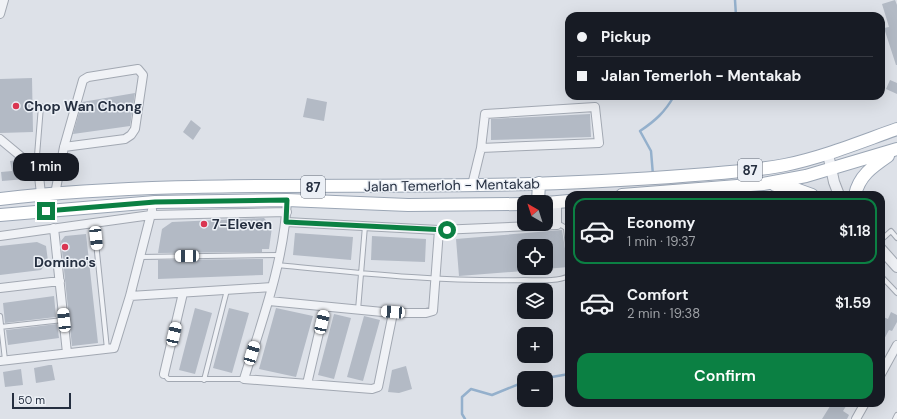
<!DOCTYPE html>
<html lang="en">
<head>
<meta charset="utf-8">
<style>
  :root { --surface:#171b24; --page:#242831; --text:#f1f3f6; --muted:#9ea1a6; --line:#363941; --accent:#0b8043 }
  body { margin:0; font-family:"DM Sans",sans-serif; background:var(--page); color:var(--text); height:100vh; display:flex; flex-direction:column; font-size:15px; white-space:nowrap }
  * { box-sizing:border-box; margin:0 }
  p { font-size:13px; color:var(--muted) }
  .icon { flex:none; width:22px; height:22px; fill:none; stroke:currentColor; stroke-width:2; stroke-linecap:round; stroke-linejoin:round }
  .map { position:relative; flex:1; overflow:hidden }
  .side { position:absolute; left:565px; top:191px; width:320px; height:216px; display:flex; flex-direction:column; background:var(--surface); border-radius:12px; box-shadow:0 4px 16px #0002 }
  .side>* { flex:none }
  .guide { position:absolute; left:565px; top:12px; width:320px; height:88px; border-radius:12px; box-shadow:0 4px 16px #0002; display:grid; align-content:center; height:88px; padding:0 12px; background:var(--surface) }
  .needle { width:26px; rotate:321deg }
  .fabs { position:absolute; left:517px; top:195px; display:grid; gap:8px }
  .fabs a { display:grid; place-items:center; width:36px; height:36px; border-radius:8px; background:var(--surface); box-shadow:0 4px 16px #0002; font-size:20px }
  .scale { position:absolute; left:12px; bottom:10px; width:59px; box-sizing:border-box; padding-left:4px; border:2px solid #252f40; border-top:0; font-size:11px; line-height:14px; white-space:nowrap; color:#252f40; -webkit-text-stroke:3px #ecf0f6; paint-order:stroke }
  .end { position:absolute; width:18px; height:18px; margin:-9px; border:5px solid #0b8043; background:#fff; box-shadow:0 0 0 2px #fff }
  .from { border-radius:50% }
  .bubble { position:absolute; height:28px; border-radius:12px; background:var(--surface); box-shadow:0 4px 16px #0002; font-size:13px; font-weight:600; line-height:28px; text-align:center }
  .car { position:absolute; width:12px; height:24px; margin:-12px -6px; border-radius:5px; box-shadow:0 0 3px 1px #0007; background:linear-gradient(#fff 24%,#345 0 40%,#fff 0 76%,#345 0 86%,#fff 0) }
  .guide b { display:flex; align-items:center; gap:14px; height:38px; font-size:15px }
  .guide b+b { border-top:1px solid var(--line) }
  .guide i { width:10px; height:10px; background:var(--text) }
  ul { padding:7px 0 0; list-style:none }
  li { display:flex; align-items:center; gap:12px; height:66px; margin:0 8px 6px; padding:0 4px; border:2px solid transparent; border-radius:12px }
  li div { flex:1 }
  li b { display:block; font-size:15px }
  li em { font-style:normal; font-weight:600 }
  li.on { border-color:var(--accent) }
  li>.icon { width:36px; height:36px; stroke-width:1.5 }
  .cta { display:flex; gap:8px; margin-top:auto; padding:8px 12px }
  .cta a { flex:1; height:46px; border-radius:12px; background:var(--accent); color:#fff; font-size:16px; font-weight:600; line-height:46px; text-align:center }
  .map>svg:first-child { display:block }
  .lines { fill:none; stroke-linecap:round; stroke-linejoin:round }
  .stream { stroke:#94b0cc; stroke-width:2.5 }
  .building { fill:#b3bac5 }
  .service-casing { stroke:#a2a8b2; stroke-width:6 }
  .minor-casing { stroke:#a2a8b2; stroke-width:10 }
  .tertiary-casing { stroke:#a2a8b2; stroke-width:12 }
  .primary-casing { stroke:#9ba6b5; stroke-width:14 }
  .service { stroke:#f0f2f6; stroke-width:4 }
  .minor { stroke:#f0f2f6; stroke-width:8 }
  .tertiary { stroke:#f0f2f6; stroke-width:10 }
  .primary { stroke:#fff; stroke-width:12 }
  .route { stroke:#0b8043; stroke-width:5 }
  .poi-dot { fill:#da3551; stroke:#ecf0f6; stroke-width:1.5 }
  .labels { text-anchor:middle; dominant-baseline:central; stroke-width:3; stroke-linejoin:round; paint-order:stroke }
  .shield { fill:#ecf0f6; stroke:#616977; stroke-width:1 }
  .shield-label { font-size:13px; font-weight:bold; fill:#252f40 }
  .poi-label { font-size:14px; font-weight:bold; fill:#252f40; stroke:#ecf0f6; text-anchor:start }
  .street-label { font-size:14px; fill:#252f40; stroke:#ecf0f6 }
</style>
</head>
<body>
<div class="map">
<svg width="897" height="419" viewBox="0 0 897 419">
  <rect width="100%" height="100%" fill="#dde1e8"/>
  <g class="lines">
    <path class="stream" d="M735 0 736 16
      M653 175 651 151 640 131C655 121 665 112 674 96
      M546 378 569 374
      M465 419 462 414V397L471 389 492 395 524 382"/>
  </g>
  <path class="building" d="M895 0 897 5V65H896L884 28 889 27 882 4Z
    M32 78 33 132 0 133V79Z
    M890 80 897 83V94L886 89Z
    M135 93 130 126 73 134 82 102Z
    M307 98 327 102 324 121 303 117Z
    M590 114 591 137 491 140V119Z
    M191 120 201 128 193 140 183 132Z
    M17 160 24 168 26 179 2 181 1 172 12 171 10 161Z
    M264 218 272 227 269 249H262V252L158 253 162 229 172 222Z
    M562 230 568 267 546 269V246H524V271L459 276 456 239Z
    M295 233 353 237 351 260 293 255Z
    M86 234 98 343 72 346 61 241 65 236Z
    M372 236 426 239 425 262 371 260Z
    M37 242 46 246 48 261 41 270 0 275V246Z
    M263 259V275L158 279V260Z
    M54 296 56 317 5 323 3 303Z
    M195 308 212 313 195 374 179 370Z
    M229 308 249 313 232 373 213 368Z
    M276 308 313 316 296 377 259 369Z
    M891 312 897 315V322L892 331 889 330 881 345V316L888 319Z
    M334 314 351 318 334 379 318 375Z
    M364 316 380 320 363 381 347 377Z
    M57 324 59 338 8 345 6 330Z
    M49 365H52L55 380 36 383 34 368Z
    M406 366 412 389 399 393 388 392 392 370Z
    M21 369 23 385 5 387 3 372Z
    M832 403H848L843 411 849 415 847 419H822Z"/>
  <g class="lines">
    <defs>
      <path id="service" d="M36 168 41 106
        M94 223 107 349
        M557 225H561L566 228 569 256
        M881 240 891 231 897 238
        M140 257 280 255
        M278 265C360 273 441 282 524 280 537 280 557 282 569 276
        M881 276 897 293
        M358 310 365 226
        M0 316 5 360
        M0 327 63 320
        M164 374 168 379H244
        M204 380 227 290
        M895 419 897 415"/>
      <path id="minor" d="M0 14 4 0
        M0 139 36 169 39 176 41 194
        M472 185 481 148 485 114 595 107 599 143 481 148
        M55 194 64 147 83 80 88 77 138 69 143 75 135 129 131 135 125 139 64 147
        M287 200C284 262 262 321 244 379L372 389 378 387 393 313
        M286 222 439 230 557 225V203
        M54 228 67 353
        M0 236 151 215 287 212
        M0 288 60 281
        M130 296 272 287
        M269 301 393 313H426L433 311 439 230
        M0 361 114 348 130 296 152 210
        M164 374 183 293
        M881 374 897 345
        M307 384 325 307
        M856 419 865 403"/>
      <path id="tertiary" d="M828 154 834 182 839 195
        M881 249 897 267"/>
      <path id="primary" d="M775 185 790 187 812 195
        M622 195 763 184 806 176 897 149
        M855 195C859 176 872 167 888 156
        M0 199C176 179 354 189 531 184 590 182 649 179 708 174 734 172 760 170 785 165 824 157 860 142 897 129
        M538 202 539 183
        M546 203 569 201
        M0 215 155 202 287 200 408 205 524 204"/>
    </defs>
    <use href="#service" class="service-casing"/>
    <use href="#minor" class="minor-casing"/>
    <use href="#tertiary" class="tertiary-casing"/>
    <use href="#primary" class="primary-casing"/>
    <use href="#service" class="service"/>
    <use href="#minor" class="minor"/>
    <use href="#tertiary" class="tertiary"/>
    <use href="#primary" class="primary"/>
  </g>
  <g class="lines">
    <path class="route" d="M46 211 155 202 287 200 286 222 447 230"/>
  </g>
  <g class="poi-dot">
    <circle cx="16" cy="106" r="4"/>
    <circle cx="204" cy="224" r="4"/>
    <circle cx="65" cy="247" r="4"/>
  </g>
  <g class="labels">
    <g class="shield">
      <rect x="738" y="159" width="24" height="22" rx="3"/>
      <rect x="301" y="176" width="24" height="22" rx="3"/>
    </g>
    <g class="shield-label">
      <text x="750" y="170">87</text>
      <text x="313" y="187">87</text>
    </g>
    <g class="poi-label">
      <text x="24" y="106">Chop Wan Chong</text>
      <text x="212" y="224">7-Eleven</text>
      <text x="65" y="262" text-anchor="middle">Domino's</text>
    </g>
    <g class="street-label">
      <text transform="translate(452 185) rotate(-1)">Jalan Temerloh - Mentakab</text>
    </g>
  </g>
</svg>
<div class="fabs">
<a><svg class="needle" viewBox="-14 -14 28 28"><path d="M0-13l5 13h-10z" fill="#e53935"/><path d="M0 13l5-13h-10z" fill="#9ea1a6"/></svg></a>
<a><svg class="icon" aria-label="locate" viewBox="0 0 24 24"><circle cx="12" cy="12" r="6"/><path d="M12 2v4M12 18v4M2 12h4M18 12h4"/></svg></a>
<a><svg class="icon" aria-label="layers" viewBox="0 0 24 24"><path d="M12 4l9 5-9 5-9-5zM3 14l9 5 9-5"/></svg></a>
<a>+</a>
<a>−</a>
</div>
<div class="scale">50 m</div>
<i class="end from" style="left:447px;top:230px"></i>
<i class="end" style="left:46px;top:211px"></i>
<div class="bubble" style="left:13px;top:153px;width:66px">1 min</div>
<i class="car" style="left:96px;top:238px;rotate:174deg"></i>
<i class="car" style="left:187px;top:256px;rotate:269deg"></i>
<i class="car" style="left:393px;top:312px;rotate:274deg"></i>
<i class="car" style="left:64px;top:320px;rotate:354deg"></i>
<i class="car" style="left:322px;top:322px;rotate:13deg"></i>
<i class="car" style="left:174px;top:334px;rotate:13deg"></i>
<i class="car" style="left:252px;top:353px;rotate:17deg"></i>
<div class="guide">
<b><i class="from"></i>Pickup</b>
<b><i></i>Jalan Temerloh - Mentakab</b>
</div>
<section class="side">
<ul>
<li class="on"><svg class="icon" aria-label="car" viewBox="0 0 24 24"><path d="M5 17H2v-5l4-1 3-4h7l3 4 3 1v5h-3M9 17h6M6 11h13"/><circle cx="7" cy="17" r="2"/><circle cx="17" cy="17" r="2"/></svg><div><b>Economy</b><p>1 min · 19:37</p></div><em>$1.18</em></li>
<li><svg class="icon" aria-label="car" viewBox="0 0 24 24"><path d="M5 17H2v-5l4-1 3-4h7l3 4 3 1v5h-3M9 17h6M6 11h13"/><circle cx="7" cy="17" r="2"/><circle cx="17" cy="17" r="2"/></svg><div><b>Comfort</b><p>2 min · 19:38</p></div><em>$1.59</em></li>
</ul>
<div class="cta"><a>Confirm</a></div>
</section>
</div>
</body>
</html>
